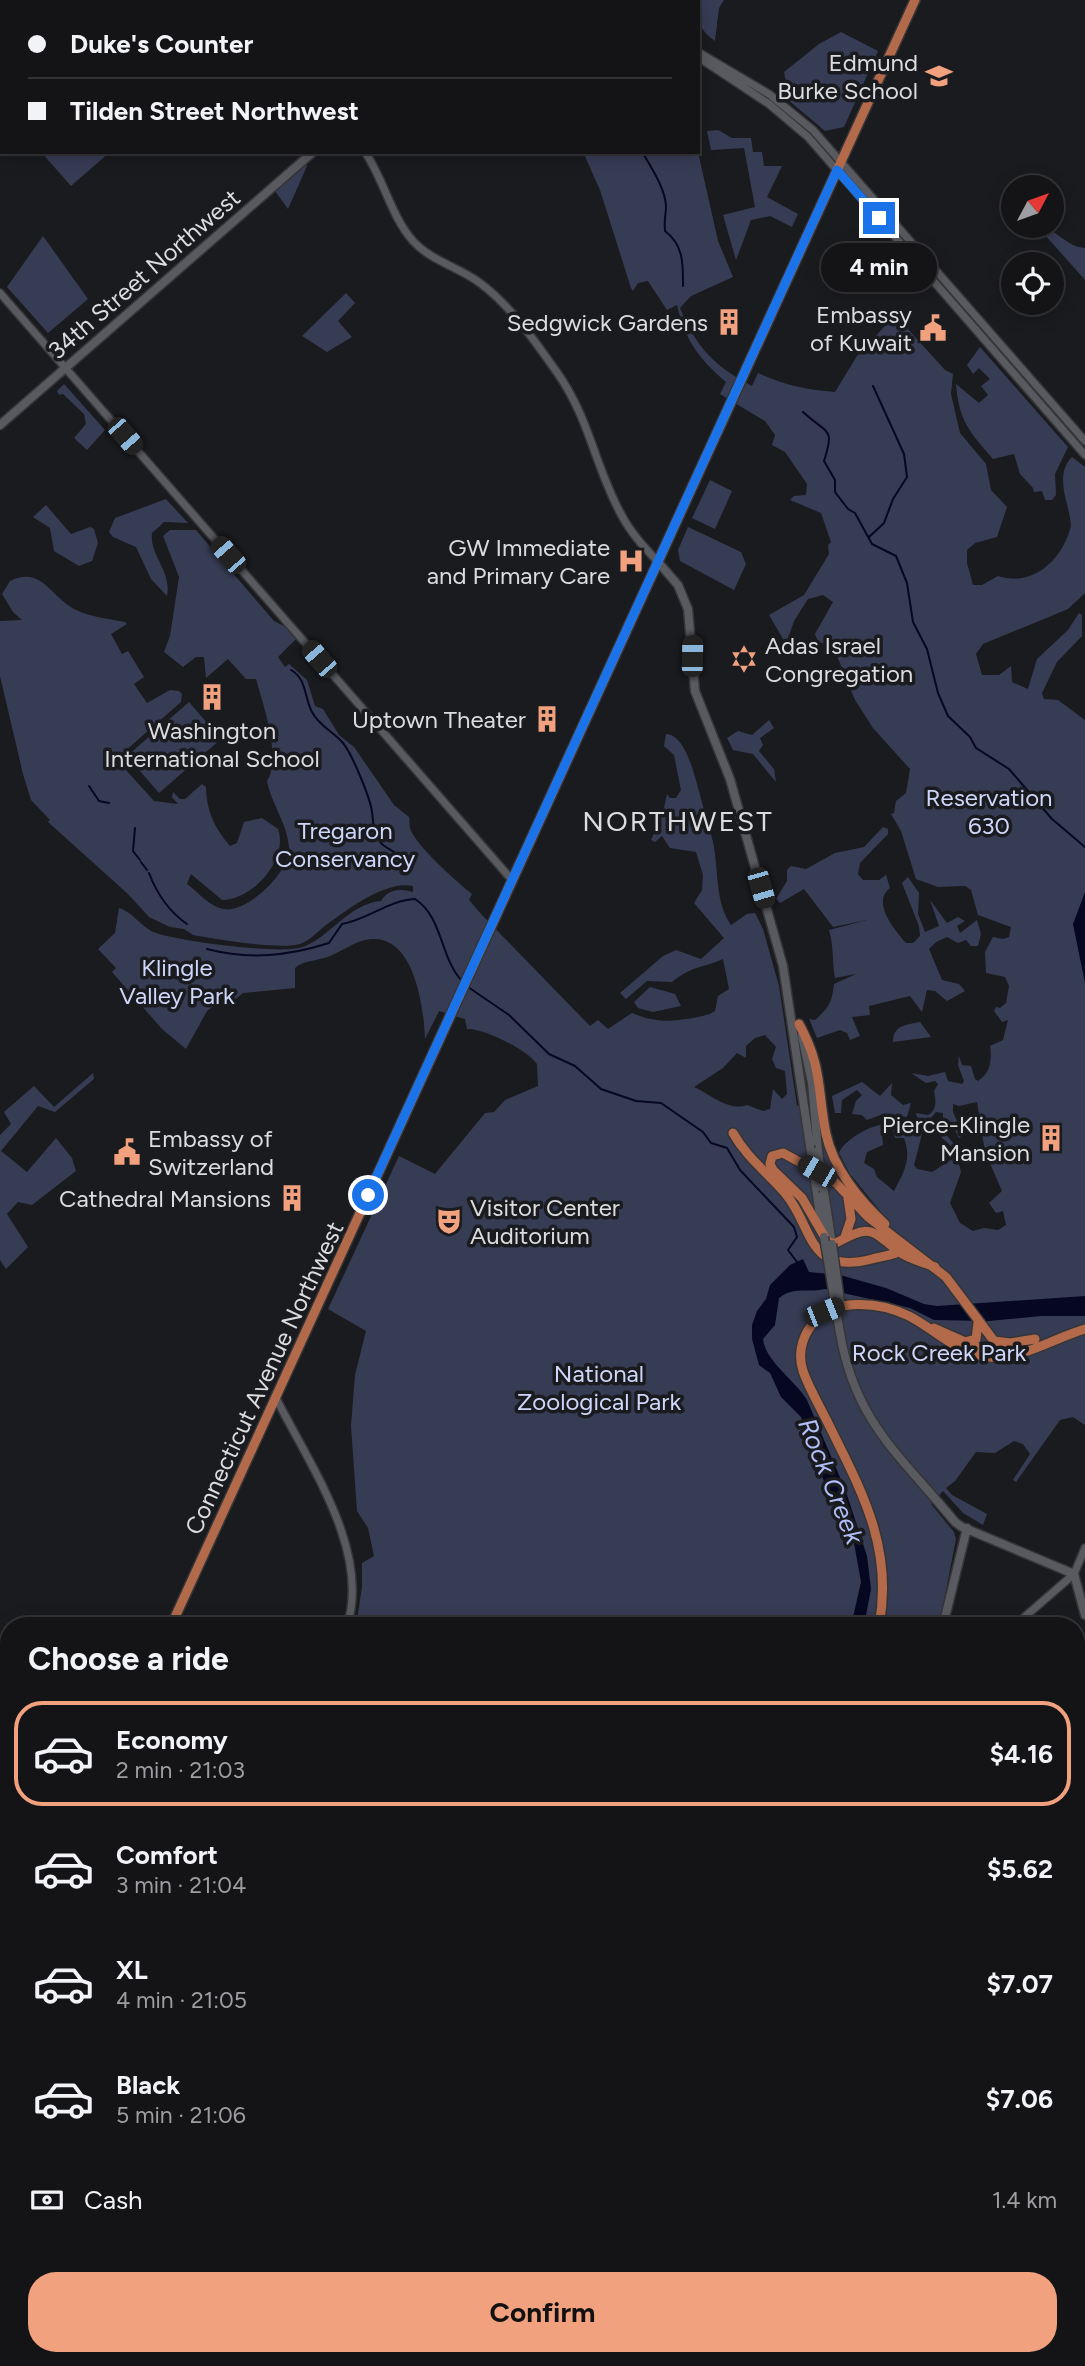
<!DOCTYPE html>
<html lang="en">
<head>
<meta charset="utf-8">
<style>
  :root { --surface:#141417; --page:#1d1d20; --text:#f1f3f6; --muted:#9d9ea1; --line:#333336; --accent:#f2a17e }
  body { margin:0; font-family:Figtree,sans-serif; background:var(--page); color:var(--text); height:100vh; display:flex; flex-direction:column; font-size:26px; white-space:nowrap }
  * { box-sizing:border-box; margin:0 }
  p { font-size:23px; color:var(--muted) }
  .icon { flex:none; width:38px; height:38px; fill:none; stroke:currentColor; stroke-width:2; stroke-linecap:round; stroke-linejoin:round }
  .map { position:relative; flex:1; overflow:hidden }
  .details { position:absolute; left:0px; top:1617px; width:1085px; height:749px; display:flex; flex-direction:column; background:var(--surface); border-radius:28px 28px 0 0; box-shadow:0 4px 18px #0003,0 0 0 2px var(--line) }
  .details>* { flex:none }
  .hud { position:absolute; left:0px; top:0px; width:700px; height:154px; box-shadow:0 4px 18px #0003,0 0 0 2px var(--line); display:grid; align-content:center; height:154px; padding:0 28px; background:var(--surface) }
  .needle { width:46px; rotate:49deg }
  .tools { position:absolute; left:1001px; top:175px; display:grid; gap:14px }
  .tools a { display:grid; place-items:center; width:63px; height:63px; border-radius:50%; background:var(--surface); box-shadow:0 4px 18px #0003,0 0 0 2px var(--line); font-size:35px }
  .end { position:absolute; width:32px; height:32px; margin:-16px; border:9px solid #1a73e8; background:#fff; box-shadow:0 0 0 4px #fff }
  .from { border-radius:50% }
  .bubble { position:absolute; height:49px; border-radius:24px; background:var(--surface); box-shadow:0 4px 18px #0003,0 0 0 2px var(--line); font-size:23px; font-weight:700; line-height:49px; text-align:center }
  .car { position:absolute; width:21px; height:42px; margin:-21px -10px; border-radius:9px; box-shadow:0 0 5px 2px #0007; background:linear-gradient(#222 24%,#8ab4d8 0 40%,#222 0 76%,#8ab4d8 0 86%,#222 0) }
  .hud b { display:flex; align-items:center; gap:24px; height:66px; font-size:26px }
  .hud b+b { border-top:2px solid var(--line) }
  .hud i { width:18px; height:18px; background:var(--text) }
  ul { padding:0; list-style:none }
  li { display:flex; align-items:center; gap:21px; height:105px; margin:0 14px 10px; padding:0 14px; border:4px solid transparent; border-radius:28px }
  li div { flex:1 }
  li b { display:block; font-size:26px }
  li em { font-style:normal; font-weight:700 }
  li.current { border-color:var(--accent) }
  li>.icon { width:63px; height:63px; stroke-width:1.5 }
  h2 { padding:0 28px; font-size:32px; line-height:84px }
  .pay { display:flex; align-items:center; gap:18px; height:77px; padding:0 28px; font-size:26px }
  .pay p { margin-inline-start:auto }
  .button { display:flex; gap:14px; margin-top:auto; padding:14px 28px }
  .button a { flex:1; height:80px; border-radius:28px; background:var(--accent); color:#111; font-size:28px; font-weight:700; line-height:80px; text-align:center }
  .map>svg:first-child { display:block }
  .green { fill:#373c55; fill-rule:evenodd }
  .water { fill:#060720 }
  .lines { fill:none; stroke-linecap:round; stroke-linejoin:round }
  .stream { stroke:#060720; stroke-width:2 }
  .tertiary-casing { stroke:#353538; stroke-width:10 }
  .secondary-casing { stroke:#353538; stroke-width:11 }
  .primary-casing { stroke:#353538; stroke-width:12 }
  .tertiary { stroke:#595a5f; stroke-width:7 }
  .secondary { stroke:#595a5f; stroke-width:8 }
  .primary { stroke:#b26a4b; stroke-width:9 }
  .secondary-bridge-casing { stroke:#353538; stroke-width:11; stroke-linecap:butt }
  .secondary-bridge { stroke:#595a5f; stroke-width:8 }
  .route { stroke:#1a73e8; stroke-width:9 }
  .labels { text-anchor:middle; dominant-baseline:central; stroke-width:7; stroke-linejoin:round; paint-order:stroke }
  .poi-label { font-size:24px; fill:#dcdcdf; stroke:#1a1b1f; text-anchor:end }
  .street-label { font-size:24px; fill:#dcdcdf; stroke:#1a1b1f }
  .park-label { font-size:24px; fill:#ced7fa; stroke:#1a1b1f }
  .water-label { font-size:26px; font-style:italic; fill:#b1bef8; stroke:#1a1b1f }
  .quarter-label { font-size:28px; letter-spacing:2px; fill:#dcdcdf; stroke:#1a1b1f }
</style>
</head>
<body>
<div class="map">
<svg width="1085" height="2366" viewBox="0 0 1085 2366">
  <rect width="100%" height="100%" fill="#1a1b1f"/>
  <path class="green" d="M702 0H724L719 8 715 41C700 31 694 18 702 0Z
    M841 32 878 51 844 127 825 131 781 94 786 83 784 72 819 44Z
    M718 130 732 138H751L753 152H762L764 166H782L767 197 798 214 792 227 770 216 751 220 736 260 723 215 755 207 744 148 711 150 707 131Z
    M41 152H110L71 186Z
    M583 152H698L718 241 733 277 691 296 680 308C695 346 716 368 752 386L758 373C784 385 807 390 835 392L857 356 895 315 945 370 953 374 951 394 960 433 986 464 991 490 1007 507 997 537 975 543 967 550V563L973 585H982L998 576C1033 588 1063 559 1071 526 1070 504 1053 476 1072 457L1085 467V593L1068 609 983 644 976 654 982 675H999L1011 666 1012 682 1028 689 1037 659 1068 630 1079 613 1082 615V636L1057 662 1042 693 1044 699 1058 700 1085 720V1425L1073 1417 1060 1420 1016 1482 1013 1480 1030 1454 1023 1444 1014 1441 995 1453 976 1452 955 1481 946 1488 952 1495 987 1514 983 1525 963 1513 943 1491 931 1504 954 1532 956 1539 939 1626H356L362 1587V1563L374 1556 368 1528 357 1511 351 1426 355 1375 366 1331 328 1309 399 1156 435 1174 485 1113 494 1112 505 1100 538 1086 537 1064C527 1050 484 1028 467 1029L465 1019 439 1011 425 1039C424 1007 414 929 365 940 353 943 342 951 330 956 319 961 303 960 295 968V988L243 993 234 1000 215 1005 207 1011 186 1049 162 1029 112 972 116 968 98 949 115 933 119 908C131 911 141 926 153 932 175 941 283 955 303 947 330 937 350 903 381 901 388 889 400 888 413 892V886C386 880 348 909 326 925 318 931 311 940 300 944 279 950 216 939 193 935L184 929 170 927 149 917 128 894 48 822 50 820 31 800 23 774 0 676V621L22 620 13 612 2 594 10 581C42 565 51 598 76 610 91 617 109 619 125 622L127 624 111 634 122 654 128 651 144 677 134 684 147 703 170 690 179 691 182 694 181 702 116 759 154 801 178 804 172 797 173 792 180 799H185L202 784 206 787C206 810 215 829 230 846L237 843 244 822 262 818 278 829C289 860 252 900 222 900L191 874 187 884C198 892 209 906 223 909 247 914 290 872 289 848 288 825 271 803 267 781 282 758 263 704 256 679H246L228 659 206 678 204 657H196L183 667 164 652 170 636 179 577 163 536 170 530H196L274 621 286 627 296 639 278 657 285 667 289 664 307 680 315 706 323 709 339 735 354 747 394 805 409 817C410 820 409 824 410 828 414 844 458 883 472 894L469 900 481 914 590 1026 598 1020 608 1029 632 1013C658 1025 684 1021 710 1014L715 1011 718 996 729 989 723 959C700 969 693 965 672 982L647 981 626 999 620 993 663 956 676 950 701 959 724 938 694 903 702 890 703 875 696 852 670 848 662 836 655 842 651 840 663 813 667 794 670 798H676L681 790 674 755 664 746 666 734C691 735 698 798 707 817L700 822 707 824C722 855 711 897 731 925L747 914 755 913 763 929 779 986 797 1106 817 1098 824 1140 873 1216 889 1222 850 1174 839 1153C843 1141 869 1126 881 1125L883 1145 867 1152 864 1163 874 1169 877 1177 894 1191C904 1172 912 1159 904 1138H895L893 1129 899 1125 922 1134 914 1165 917 1169 932 1172 951 1160V1146L941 1137 944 1132 954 1144 961 1172 950 1203 960 1223 973 1231 984 1228 998 1230 1006 1225 1003 1211 996 1213 989 1203 1002 1191 985 1152 977 1102 959 1106 953 1104V1112L963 1135 959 1138 950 1121 943 1120V1113L936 1112 927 1123 918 1121 916 1113 928 1115C937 1110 936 1100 934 1091L938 1084 935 1081 926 1083 911 1073 928 1076 945 1072 948 1081 962 1084 964 1081 958 1065 959 1056 962 1065 971 1066 975 1079 978 1081C991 1073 992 1059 990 1046L1003 1040 1008 1020 1002 1022 994 1011 996 1007 1000 1008 1006 1003 1009 986 1005 977 986 973 985 952 993 937 1003 939 1009 937 1011 927 978 915 971 890 965 886 938 887 916 879 901 831 891 814 894 813 896 801 906 793 910 769 873 728 855 700 833 646 818 642 815 634 833 602 823 595 808 599 794 621 786 644 769 615 804 595 829 554 828 545 831 542 821 513 790 500 794 496 806 495 807 484 785 452 772 445 775 435 765 421 720 394 726 382C699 359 685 340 677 305L667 310 648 281 638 283 633 291 631 288 600 190ZM765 1035 776 1047 772 1059 776 1068 785 1071 787 1094 782 1099 773 1089 770 1109 763 1111 747 1105C729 1112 710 1094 694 1087L723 1068 737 1053 746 1058V1046L755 1038Z
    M305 164 307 166 288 209 275 191Z
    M1037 226C1055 226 1065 247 1085 248V280Z
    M43 236 88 299 48 333 7 287Z
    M346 293 355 303 338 321 352 337 327 352 302 336Z
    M980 347 1068 447 1055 474 1056 495 1052 500H1045L1042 491 1034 492 1033 488 1020 474 1014 454 993 459C970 432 959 422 956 384L979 403 988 395 981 386 990 379 979 368 973 374 967 365Z
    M64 384 105 430 87 450 74 438 86 424 84 414 63 394 59 395 57 391Z
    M710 480 732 491 715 529 692 518Z
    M166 499 188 523 164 522 152 533C149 555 172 571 167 596L151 579 136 547 113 537 109 532 115 518Z
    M46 505 71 534 90 527 94 529 98 543 92 561 79 566 54 551 50 528 33 517Z
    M688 527 741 552 746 564 734 590 680 561 678 550Z
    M189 702 221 739 159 793 127 756Z
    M769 720 774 728 760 738 763 745 759 751 774 769 776 782 753 754 733 750 727 738 738 731 752 735Z
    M883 827 888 829V834L860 863 858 874 863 880H879L886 875 890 888C871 902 895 931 906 943H913L920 936 919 926 902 883 908 877 919 893 918 914 925 932 939 926 930 900 947 923 958 917 965 921 957 926 960 933 977 920 981 934 978 946H971L966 940 958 943 947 937 936 942 929 949 942 980 959 984 965 991 947 1001 935 991 927 990 922 1012 910 996 869 1006 870 1015 852 1017 860 1036 850 1040 847 1033 840 1030 817 1038 809 1019 815 1020C829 1008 832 1002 834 984L856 974 835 978C832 961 834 947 829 930L867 920 833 927 804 889 780 903 776 899 787 881V870L791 866 806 869 835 853 864 847Z
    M650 987 675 994 681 1006 653 1012 638 1008 634 1002Z
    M920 1022 931 1037 893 1042C893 1025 906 1025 920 1022Z
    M93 1073 94 1079 55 1112 38 1106 1 1151 27 1172 56 1138 72 1158 76 1171 32 1205 18 1202 7 1214 28 1247 6 1269 0 1260V1135L11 1124 4 1112 34 1086 54 1107Z
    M862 1082 880 1096 892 1083 891 1095 903 1105 911 1103 907 1117 883 1114 867 1120 862 1115 852 1114 856 1101 862 1095 857 1090 842 1100 841 1113H835L832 1096Z
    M0 1780 9 1786V2206L1 2208Z"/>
  <path class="water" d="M1085 892V983L1073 924Z
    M803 1259 809 1272 840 1275 886 1288 924 1304 937 1306 1085 1296V1316H1041L989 1321 934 1320 910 1308 825 1289C808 1293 794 1286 779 1298L775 1325 763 1339C765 1361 795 1380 807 1400L845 1489 867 1556 871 1589 864 1626H851L861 1582 854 1543 839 1517 813 1455 801 1417 781 1397 770 1373 759 1365 752 1339V1325L757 1311 766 1299 770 1285 790 1265Z"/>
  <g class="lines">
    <path class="stream" d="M578 0 581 2
      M642 152C651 167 667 191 666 209 665 218 664 222 665 231 684 245 683 265 683 286
      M803 412C828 435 835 427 824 461L835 480V492L848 509 855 513 872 544 896 556 907 583 913 622 927 649 938 693 948 716 970 737 976 748 1009 769 1052 819 1085 847
      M869 537 884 523 893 499 907 477 904 454 873 386
      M291 670C307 679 304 697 312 712 319 726 334 732 343 743 352 754 370 797 372 812 374 823 372 834 381 843 385 848 393 850 398 855L402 874
      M89 786 99 801 109 803
      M135 828 133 851 140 860
      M141 862 147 870
      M149 873C157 894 168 911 187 924
      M207 949C249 960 288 956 329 943L342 924C367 920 389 900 415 899 443 917 440 958 462 981
      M468 987 509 1015 549 1054 575 1066 601 1089 636 1101 661 1103 703 1132 711 1143 727 1148 740 1170 794 1227 797 1237 788 1250 797 1262"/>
    <defs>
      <path id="tertiary" d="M234 0 236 2
        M635 0 637 2
        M698 52 769 94 813 130 1085 441
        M698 57 769 104 808 137 1085 455
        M365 152C384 180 391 216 413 241 431 261 459 267 480 283 511 306 534 340 556 371 590 418 595 468 622 516 631 533 644 547 658 562
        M0 293 512 880
        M276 1398C309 1464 371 1551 347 1626
        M1014 1626 1074 1574 1085 1548
        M0 1965 9 1970
        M988 2357 993 2366"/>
      <path id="secondary" d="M448 2V0
        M0 425 313 152
        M658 562 678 585 688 609 695 691 730 779 783 966 810 1146
        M802 1036 812 1083 818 1151
        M816 1188 822 1230
        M824 1192 832 1244
        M840 1333C855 1422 900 1455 955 1522L962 1527 1074 1574 1085 1615
        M943 1626 967 1528
        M0 1758 9 1767
        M1076 2216 1085 2228
        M460 2366 463 2357"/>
      <path id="primary" d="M799 1024C823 1068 817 1089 826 1134 833 1168 860 1201 885 1224
        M733 1133C747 1158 767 1172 785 1193 814 1227 806 1276 872 1259 881 1256 894 1256 901 1250
        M845 1237 851 1219 848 1198
        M935 1267C923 1262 908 1259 898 1251 868 1226 869 1226 834 1244L827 1241 802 1198 773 1170 770 1164 772 1156 783 1153 834 1181 868 1217 946 1277 994 1341 1010 1343 1035 1339
        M934 1328 979 1348 1006 1347
        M964 1342 976 1339 978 1323
        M171 1626 915 0
        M879 1626C894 1546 860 1488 826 1419 818 1403 809 1388 803 1371 798 1356 801 1339 811 1326 832 1296 880 1302 909 1316 936 1330 957 1354 989 1357 1021 1360 1054 1338 1085 1329
        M0 1796 9 1787
        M0 2001 9 1982
        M0 2018 9 2020"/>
    </defs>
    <use href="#tertiary" class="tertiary-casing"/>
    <use href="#secondary" class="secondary-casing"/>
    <use href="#primary" class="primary-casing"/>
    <use href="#tertiary" class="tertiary"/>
    <use href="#secondary" class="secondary"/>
    <use href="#primary" class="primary"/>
    <defs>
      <path id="secondary-bridge" d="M810 1146 816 1188
        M818 1151 824 1192
        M824 1237 840 1333
        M832 1244 840 1301"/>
    </defs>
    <use href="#secondary-bridge" class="secondary-bridge-casing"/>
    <use href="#secondary-bridge" class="secondary-bridge"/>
  </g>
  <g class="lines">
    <path class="route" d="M368 1195 837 170 879 218"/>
  </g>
  <defs>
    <symbol id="school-bare" viewBox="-9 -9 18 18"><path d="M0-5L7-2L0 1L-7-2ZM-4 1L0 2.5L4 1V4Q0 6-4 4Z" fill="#f2a17e" stroke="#1a1b1f" stroke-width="2.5" paint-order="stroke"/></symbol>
    <symbol id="building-bare" viewBox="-9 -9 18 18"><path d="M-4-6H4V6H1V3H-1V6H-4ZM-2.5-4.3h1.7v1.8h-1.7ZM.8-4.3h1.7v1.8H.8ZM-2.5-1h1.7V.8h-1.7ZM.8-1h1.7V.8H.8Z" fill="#f2a17e" stroke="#1a1b1f" stroke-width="2.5" paint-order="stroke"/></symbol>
    <symbol id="civic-bare" viewBox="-9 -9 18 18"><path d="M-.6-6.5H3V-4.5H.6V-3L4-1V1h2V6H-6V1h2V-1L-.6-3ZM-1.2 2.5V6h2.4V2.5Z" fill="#f2a17e" stroke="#1a1b1f" stroke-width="2.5" paint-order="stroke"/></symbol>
    <symbol id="hospital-bare" viewBox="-9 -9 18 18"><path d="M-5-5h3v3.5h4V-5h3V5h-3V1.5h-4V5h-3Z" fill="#f2a17e" stroke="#1a1b1f" stroke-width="2.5" paint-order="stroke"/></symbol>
    <symbol id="synagogue-bare" viewBox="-9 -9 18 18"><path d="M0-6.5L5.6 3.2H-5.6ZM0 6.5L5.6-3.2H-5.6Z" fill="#f2a17e" stroke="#1a1b1f" stroke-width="2.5" paint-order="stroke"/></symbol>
    <symbol id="theatre-bare" viewBox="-9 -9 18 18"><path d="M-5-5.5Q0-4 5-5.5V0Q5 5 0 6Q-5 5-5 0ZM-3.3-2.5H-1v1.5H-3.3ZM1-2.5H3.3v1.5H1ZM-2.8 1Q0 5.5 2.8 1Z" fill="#f2a17e" stroke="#1a1b1f" stroke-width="2.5" paint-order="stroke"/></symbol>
  </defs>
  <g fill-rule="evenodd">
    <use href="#school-bare" x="920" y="57" width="38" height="38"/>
    <use href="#building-bare" x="710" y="303" width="38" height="38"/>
    <use href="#civic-bare" x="914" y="309" width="38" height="38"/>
    <use href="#hospital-bare" x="612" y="542" width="38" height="38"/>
    <use href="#synagogue-bare" x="725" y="640" width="38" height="38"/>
    <use href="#building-bare" x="193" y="678" width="38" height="38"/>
    <use href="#building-bare" x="528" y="700" width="38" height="38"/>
    <use href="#building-bare" x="1032" y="1119" width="38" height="38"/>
    <use href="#civic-bare" x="108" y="1133" width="38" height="38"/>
    <use href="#building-bare" x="273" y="1179" width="38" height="38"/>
    <use href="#theatre-bare" x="430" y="1202" width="38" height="38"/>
  </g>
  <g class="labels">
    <g class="poi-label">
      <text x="918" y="62">Edmund<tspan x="918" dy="28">Burke School</tspan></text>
      <text x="912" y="314">Embassy<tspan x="912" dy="28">of Kuwait</tspan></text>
      <text x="708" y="322">Sedgwick Gardens</text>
      <text x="610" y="547">GW Immediate<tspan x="610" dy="28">and Primary Care</tspan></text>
      <text x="765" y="645" text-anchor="start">Adas Israel<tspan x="765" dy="28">Congregation</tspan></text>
      <text x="526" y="719">Uptown Theater</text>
      <text x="212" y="730" text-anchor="middle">Washington<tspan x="212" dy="28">International School</tspan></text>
      <text x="1030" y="1124">Pierce-Klingle<tspan x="1030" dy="28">Mansion</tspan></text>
      <text x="148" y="1138" text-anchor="start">Embassy of<tspan x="148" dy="28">Switzerland</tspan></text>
      <text x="271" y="1198">Cathedral Mansions</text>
      <text x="470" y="1207" text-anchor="start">Visitor Center<tspan x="470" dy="28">Auditorium</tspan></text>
    </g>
    <g class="street-label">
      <text transform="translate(144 274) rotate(-41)">34th Street Northwest</text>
      <text transform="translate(264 1378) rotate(-65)">Connecticut Avenue Northwest</text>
    </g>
    <g class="park-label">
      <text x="989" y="797">Reservation<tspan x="989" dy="28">630</tspan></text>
      <text x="345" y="830">Tregaron<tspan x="345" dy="28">Conservancy</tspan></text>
      <text x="177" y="967">Klingle<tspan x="177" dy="28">Valley Park</tspan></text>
      <text x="939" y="1352">Rock Creek Park</text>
      <text x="599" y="1373">National<tspan x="599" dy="28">Zoological Park</tspan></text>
    </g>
    <g class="water-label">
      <text transform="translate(831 1481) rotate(68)">Rock Creek</text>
    </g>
    <g class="quarter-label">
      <text x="678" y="821">NORTHWEST</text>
    </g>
  </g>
</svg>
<div class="tools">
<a><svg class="needle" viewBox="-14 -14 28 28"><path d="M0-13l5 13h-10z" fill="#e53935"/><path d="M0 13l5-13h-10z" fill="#9d9ea1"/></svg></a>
<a><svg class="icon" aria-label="locate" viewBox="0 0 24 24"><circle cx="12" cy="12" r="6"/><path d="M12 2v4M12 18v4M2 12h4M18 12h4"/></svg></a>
</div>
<i class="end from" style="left:368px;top:1195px"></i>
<i class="end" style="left:879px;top:218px"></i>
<div class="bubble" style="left:821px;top:243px;width:116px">4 min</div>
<i class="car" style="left:125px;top:436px;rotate:139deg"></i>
<i class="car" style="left:228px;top:555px;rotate:319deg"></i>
<i class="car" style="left:692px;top:656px;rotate:1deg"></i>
<i class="car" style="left:319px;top:659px;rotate:319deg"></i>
<i class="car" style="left:761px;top:888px;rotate:164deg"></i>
<i class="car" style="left:817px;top:1171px;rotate:300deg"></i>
<i class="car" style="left:824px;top:1312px;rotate:68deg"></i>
<div class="hud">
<b><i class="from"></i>Duke's Counter</b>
<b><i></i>Tilden Street Northwest</b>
</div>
<section class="details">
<h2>Choose a ride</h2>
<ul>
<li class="current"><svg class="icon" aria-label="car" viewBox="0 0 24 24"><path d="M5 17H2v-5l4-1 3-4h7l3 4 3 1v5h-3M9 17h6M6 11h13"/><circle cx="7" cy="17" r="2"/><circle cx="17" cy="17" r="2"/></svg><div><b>Economy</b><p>2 min · 21:03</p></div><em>$4.16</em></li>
<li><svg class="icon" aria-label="car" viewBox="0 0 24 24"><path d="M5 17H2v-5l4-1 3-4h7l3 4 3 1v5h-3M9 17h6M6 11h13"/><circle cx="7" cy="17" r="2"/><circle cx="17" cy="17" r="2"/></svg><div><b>Comfort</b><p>3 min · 21:04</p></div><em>$5.62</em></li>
<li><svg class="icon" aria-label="car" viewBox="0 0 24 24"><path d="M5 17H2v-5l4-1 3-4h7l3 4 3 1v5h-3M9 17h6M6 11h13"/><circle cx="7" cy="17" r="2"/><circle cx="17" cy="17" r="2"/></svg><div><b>XL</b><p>4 min · 21:05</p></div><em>$7.07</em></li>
<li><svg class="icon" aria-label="car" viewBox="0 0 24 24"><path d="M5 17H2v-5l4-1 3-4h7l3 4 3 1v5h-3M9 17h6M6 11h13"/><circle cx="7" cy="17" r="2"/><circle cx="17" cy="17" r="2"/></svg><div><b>Black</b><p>5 min · 21:06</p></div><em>$7.06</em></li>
</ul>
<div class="pay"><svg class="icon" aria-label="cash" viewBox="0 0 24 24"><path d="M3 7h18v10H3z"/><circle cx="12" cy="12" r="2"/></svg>Cash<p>1.4 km</p></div>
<div class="button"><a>Confirm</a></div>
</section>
</div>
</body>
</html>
